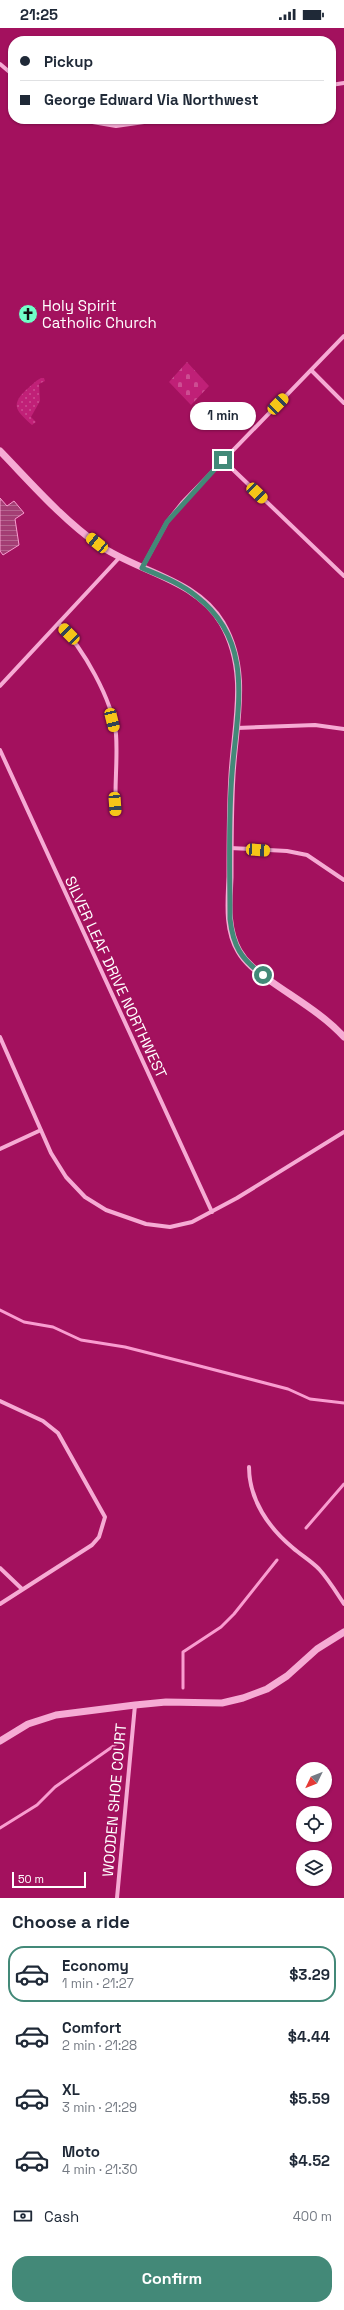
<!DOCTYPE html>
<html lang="en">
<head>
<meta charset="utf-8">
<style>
  :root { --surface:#fff; --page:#f2f2f3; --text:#1f2937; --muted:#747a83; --line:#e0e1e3; --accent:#438978 }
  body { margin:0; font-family:"Space Grotesk",sans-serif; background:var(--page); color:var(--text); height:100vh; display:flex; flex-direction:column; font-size:15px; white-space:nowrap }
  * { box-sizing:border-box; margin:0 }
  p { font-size:13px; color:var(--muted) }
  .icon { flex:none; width:22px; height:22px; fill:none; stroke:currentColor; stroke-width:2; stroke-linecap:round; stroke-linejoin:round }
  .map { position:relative; height:1870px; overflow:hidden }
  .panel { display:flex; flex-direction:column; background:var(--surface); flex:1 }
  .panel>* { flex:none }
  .hud { position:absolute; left:8px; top:8px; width:328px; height:88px; border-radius:16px; box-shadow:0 1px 3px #0004; display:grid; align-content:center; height:88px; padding:0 12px; background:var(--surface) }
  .needle { width:26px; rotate:227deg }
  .controls { position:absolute; left:296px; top:1734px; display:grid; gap:8px }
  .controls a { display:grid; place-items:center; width:36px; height:36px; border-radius:50%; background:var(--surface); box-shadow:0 1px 3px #0004; font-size:20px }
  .scale { position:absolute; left:12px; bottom:10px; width:74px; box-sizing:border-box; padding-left:4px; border:2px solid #fff; border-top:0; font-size:11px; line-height:14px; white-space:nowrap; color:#fff; -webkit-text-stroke:3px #a3115e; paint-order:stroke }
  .end { position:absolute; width:18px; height:18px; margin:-9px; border:5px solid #438978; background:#fff; box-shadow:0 0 0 2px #fff }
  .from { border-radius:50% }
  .bubble { position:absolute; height:28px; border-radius:14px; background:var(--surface); box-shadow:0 1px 3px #0004; font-size:13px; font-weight:700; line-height:28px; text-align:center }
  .car { position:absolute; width:12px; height:24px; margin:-12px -6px; border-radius:5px; box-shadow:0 0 3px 1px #0007; background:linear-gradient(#f5c518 24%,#345 0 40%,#f5c518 0 76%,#345 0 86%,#f5c518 0) }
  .hud b { display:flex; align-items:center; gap:14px; height:38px; font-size:15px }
  .hud b+b { border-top:1px solid var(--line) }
  .hud i { width:10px; height:10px; background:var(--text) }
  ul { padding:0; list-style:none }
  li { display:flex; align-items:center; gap:12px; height:56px; margin:0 8px 6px; padding:0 4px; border:2px solid transparent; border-radius:16px }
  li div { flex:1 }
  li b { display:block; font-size:15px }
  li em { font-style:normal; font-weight:700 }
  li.current { border-color:var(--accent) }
  li>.icon { width:36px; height:36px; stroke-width:1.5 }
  h2 { padding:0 12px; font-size:18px; line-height:48px }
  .pay { display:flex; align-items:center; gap:10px; height:44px; padding:0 12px; font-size:15px }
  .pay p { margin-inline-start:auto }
  .cta { display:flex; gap:8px; margin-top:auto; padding:8px 12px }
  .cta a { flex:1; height:46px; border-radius:16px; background:var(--accent); color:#fff; font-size:16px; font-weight:700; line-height:46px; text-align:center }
  .status { display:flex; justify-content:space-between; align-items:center; height:28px; padding:0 20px; background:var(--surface); direction:ltr }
  .status svg { height:11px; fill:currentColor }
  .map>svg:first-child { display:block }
  .grass { fill:url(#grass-dots) }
  .cemetery { fill:url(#cemetery-stones) }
  .water { fill:url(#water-rules); stroke:#f99dd0 }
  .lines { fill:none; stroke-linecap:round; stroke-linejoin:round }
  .stream { stroke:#f99dd0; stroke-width:3 }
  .minor { stroke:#f6abd4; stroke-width:4 }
  .tertiary { stroke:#f6abd4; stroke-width:7 }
  .route { stroke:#438978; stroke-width:5 }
  .labels { text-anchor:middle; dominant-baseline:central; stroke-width:4; stroke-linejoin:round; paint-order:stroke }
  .poi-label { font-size:15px; fill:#fff; stroke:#a3115e; text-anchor:start }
  .street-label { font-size:15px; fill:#fff; stroke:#a3115e }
</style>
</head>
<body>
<div class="status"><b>21:25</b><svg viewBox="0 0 49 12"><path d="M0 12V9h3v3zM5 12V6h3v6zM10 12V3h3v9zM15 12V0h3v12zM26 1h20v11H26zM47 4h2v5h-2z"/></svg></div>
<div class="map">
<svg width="344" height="1870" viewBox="0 0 344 1870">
  <defs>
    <pattern id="grass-dots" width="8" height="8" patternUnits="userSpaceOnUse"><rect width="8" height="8" fill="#c02077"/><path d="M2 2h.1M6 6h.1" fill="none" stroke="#cd4d92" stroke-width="1.8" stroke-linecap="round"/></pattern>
    <pattern id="cemetery-stones" width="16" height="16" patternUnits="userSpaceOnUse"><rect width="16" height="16" fill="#c02077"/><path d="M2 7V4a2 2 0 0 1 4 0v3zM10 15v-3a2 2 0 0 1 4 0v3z" fill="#cd4d92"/></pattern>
    <pattern id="water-rules" width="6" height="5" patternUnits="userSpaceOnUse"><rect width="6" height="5" fill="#a43e74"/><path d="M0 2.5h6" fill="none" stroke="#b66590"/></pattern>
  </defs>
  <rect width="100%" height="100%" fill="#a3115e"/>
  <path class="grass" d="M41 350H44L45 353 39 356 40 373 31 389 36 394 32 397C18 384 9 378 26 362 31 358 35 353 41 350Z"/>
  <path class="cemetery" d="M187 334 209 358 191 377 169 354Z"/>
  <path class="water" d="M0 470 7 478 14 473 24 485 15 491 19 517 3 527 0 523Z"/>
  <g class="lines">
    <path class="stream" d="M0 1282 24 1294 53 1299 81 1312 125 1319 192 1336 288 1361 310 1371 344 1375
      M306 1500 344 1456
      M183 1660V1624L221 1599 234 1586 277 1532
      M0 1800 37 1777 55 1759 122 1712"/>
    <path class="minor" d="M0 36 13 47
      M331 57 344 55
      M75 91 116 98 165 91
      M311 342 344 375
      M223 432 344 548
      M142 540 167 494 182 475 344 308
      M59 596C83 620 112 671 116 706 118 732 114 758 116 785
      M0 658 119 530
      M237 700 315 697 344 701
      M0 722 212 1184
      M230 820 287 823 307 827 344 852
      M0 1009 51 1125 66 1149 85 1169 106 1182 146 1196 170 1199 192 1194 237 1170 344 1104
      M0 1121 41 1102
      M0 1373 43 1393 58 1405 105 1489 99 1509 92 1517 0 1576
      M249 1439C249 1472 269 1500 293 1520 301 1527 311 1533 319 1541 329 1552 336 1564 344 1576
      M0 1540 22 1561
      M117 1870 135 1677"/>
    <path class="tertiary" d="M0 423C31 455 62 491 99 517 138 544 196 551 222 595 250 643 235 695 232 747 230 781 230 815 230 849 229 874 226 901 239 923 247 937 260 945 272 954 296 971 324 987 344 1009
      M0 1713 28 1696 56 1687 135 1677 166 1674 222 1675 243 1670 267 1661 287 1648 317 1621 344 1604"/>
  </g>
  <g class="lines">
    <path class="route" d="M223 432 167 494 142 540C161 548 180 555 196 568 256 614 237 681 232 745 228 794 230 843 230 891 233 918 241 931 263 947"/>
  </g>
  <defs>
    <symbol id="church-disc" viewBox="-11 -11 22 22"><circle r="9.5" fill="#70ffc8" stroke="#a3115e"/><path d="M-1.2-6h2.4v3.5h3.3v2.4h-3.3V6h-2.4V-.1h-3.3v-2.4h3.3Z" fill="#111"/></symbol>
  </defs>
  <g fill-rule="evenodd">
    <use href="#church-disc" x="17" y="275" width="22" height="22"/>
  </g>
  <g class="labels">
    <g class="poi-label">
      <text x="42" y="277">Holy Spirit<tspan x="42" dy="17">Catholic Church</tspan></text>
    </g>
    <g class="street-label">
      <text transform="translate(116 949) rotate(65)">SILVER LEAF DRIVE NORTHWEST</text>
      <text transform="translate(114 1772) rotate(-85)">WOODEN SHOE COURT</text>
    </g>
  </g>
</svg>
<div class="controls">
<a><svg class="needle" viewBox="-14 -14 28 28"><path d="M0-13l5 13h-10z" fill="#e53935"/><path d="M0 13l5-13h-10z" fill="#747a83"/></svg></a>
<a><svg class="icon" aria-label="locate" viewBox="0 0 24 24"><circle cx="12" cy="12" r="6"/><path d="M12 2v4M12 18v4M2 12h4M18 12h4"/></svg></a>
<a><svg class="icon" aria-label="layers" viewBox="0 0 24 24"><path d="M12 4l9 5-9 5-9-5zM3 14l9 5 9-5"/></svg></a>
</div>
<div class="scale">50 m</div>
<i class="end from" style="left:263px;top:947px"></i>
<i class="end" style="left:223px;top:432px"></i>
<div class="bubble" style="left:190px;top:374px;width:66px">1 min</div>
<i class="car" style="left:278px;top:376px;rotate:44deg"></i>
<i class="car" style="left:257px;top:465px;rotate:134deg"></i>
<i class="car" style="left:97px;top:515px;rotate:309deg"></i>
<i class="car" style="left:69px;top:606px;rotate:315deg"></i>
<i class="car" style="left:112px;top:692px;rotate:166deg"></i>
<i class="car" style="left:115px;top:776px;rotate:176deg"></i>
<i class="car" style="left:258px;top:822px;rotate:94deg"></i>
<div class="hud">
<b><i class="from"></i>Pickup</b>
<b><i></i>George Edward Via Northwest</b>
</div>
</div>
<section class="panel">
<h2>Choose a ride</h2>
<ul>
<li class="current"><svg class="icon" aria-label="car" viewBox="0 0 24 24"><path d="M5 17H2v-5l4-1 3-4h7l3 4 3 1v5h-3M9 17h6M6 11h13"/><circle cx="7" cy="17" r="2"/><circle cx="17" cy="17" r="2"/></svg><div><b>Economy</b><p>1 min · 21:27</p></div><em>$3.29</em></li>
<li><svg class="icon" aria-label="car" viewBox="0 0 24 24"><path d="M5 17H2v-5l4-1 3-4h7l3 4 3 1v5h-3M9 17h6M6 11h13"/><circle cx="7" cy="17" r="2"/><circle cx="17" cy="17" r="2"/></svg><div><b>Comfort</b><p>2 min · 21:28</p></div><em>$4.44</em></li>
<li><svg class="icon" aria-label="car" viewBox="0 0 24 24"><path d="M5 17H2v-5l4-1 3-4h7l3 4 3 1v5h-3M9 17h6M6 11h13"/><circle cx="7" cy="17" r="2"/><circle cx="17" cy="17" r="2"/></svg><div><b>XL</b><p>3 min · 21:29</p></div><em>$5.59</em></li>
<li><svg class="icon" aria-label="car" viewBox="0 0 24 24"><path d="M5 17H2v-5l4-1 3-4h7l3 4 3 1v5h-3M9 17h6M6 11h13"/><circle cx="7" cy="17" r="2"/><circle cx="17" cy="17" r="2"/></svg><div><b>Moto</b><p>4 min · 21:30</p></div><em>$4.52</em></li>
</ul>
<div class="pay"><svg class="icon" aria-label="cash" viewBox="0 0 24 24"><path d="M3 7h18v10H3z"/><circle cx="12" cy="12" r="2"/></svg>Cash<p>400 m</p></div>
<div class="cta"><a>Confirm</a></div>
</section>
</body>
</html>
